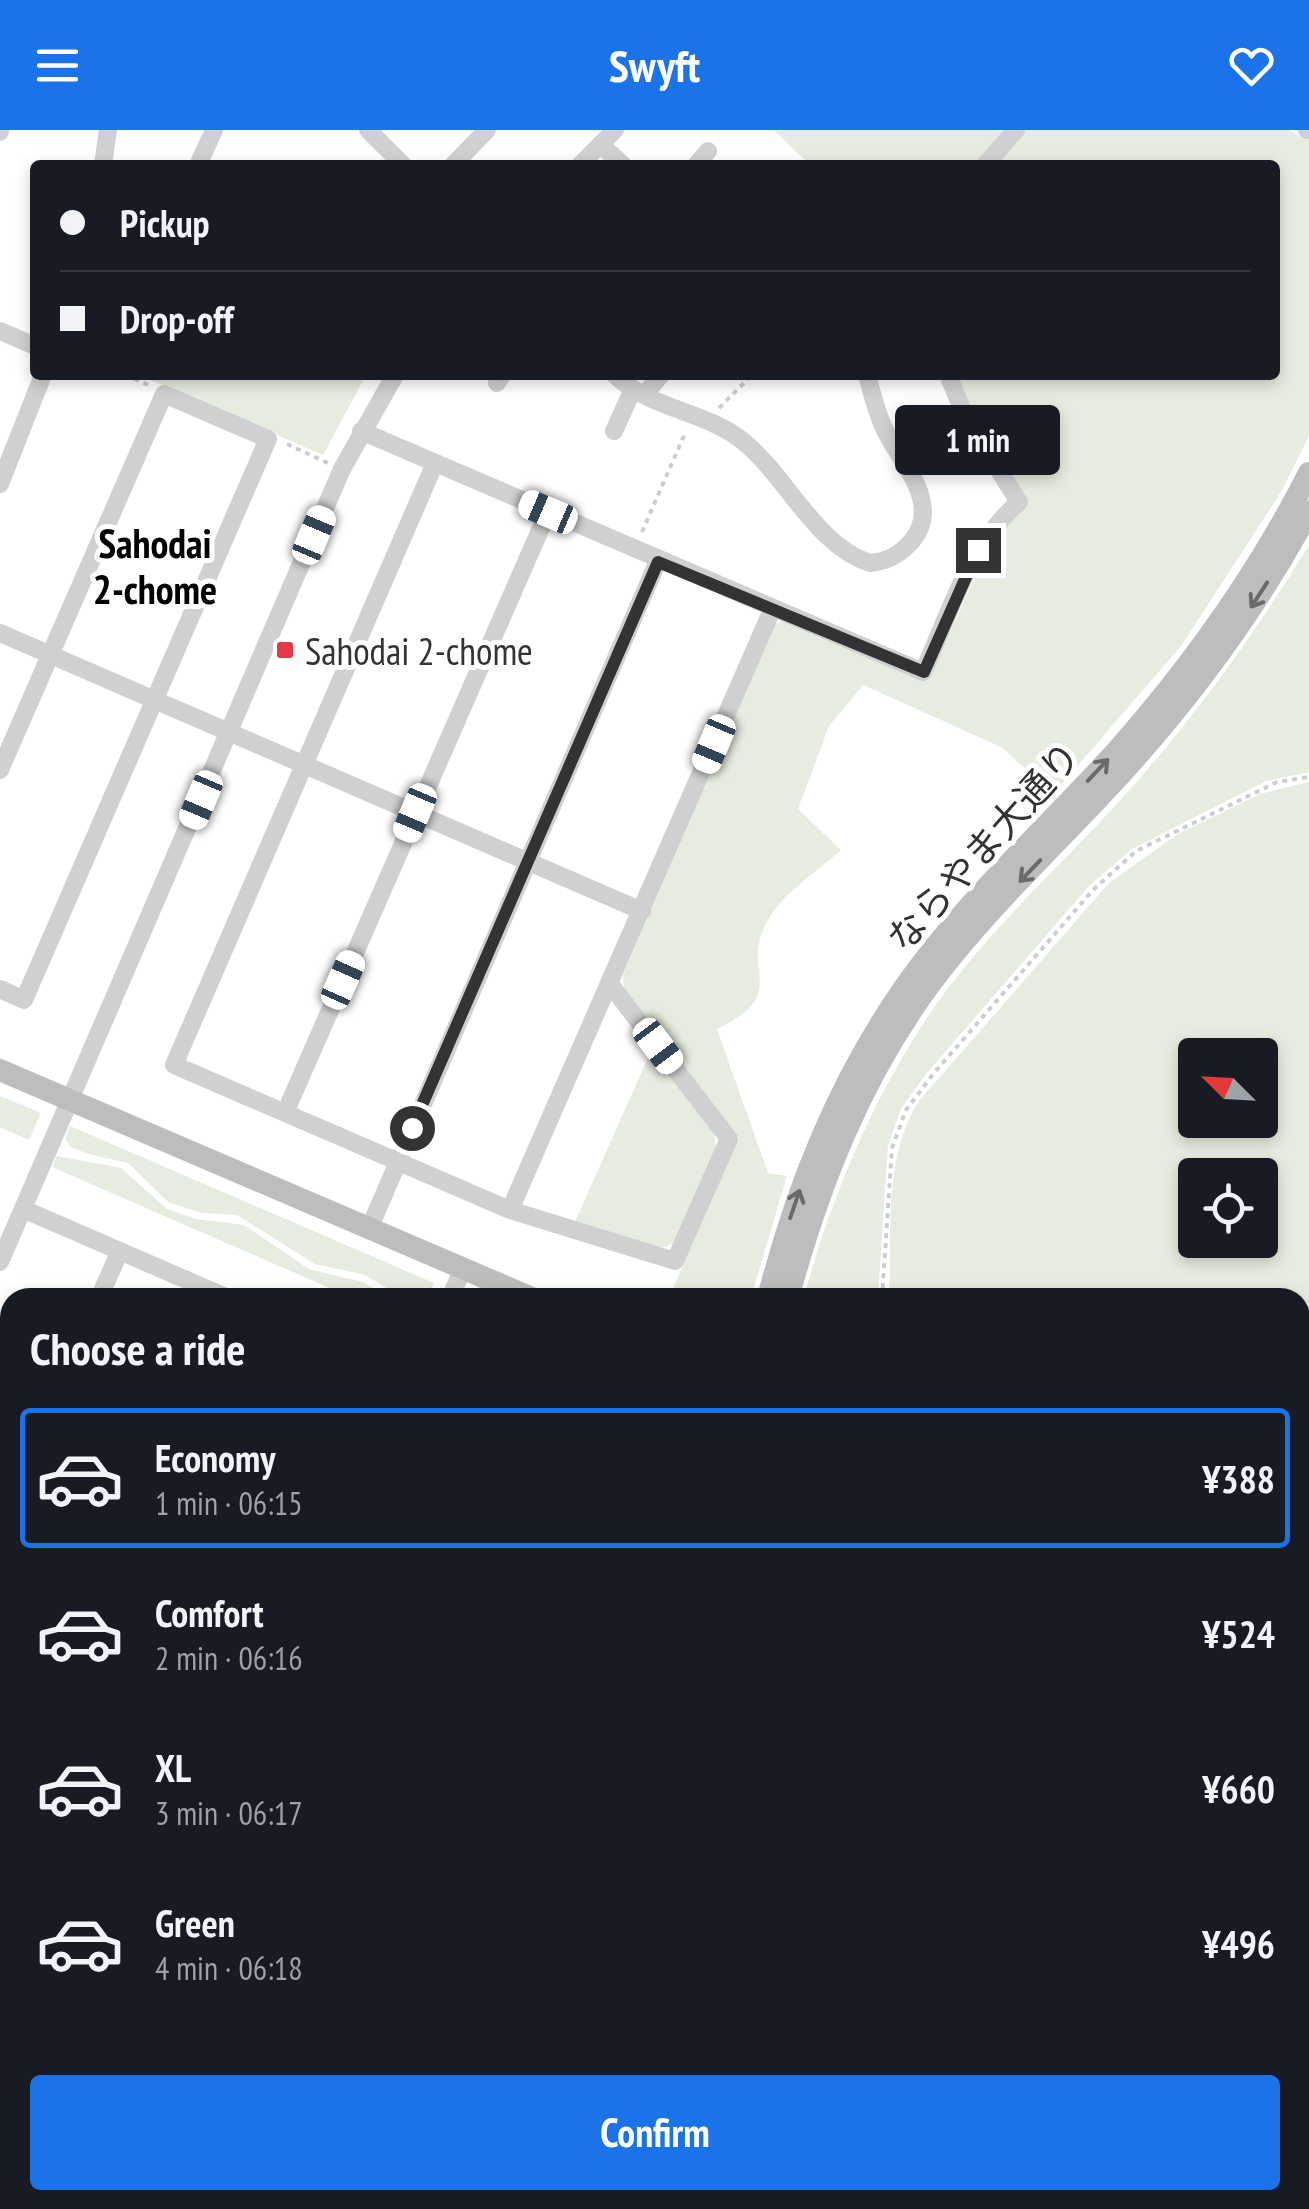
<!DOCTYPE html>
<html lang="en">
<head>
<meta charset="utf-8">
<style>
  :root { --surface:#171b24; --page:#242831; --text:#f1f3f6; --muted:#9ea1a6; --line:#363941; --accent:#1a73e8 }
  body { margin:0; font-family:"PT Sans Narrow","Noto Sans JP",sans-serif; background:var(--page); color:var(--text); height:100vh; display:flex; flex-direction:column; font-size:38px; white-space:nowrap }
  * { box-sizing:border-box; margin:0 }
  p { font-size:32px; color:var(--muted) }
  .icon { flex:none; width:55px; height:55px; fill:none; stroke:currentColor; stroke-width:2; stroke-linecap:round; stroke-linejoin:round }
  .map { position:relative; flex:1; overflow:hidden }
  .side { position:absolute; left:0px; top:1158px; width:1310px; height:922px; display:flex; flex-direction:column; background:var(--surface); border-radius:30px 30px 0 0; box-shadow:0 5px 15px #0003 }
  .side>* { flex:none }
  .hud { position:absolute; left:30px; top:30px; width:1250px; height:220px; border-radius:10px; box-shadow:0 5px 15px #0003; display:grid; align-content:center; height:220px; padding:0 30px; background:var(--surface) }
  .needle { width:65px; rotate:294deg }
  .buttons { position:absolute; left:1178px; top:908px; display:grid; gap:20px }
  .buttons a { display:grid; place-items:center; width:100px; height:100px; border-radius:10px; background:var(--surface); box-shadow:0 5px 15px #0003; font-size:50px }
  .end { position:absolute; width:45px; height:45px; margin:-22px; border:12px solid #333; background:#fff; box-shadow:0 0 0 5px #fff }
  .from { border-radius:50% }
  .bubble { position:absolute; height:70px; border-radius:10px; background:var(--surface); box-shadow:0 5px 15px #0003; font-size:32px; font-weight:800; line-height:70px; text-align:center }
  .car { position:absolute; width:30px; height:60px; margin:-30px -15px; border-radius:12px; box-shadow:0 0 8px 2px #0007; background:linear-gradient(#fff 24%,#345 0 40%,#fff 0 76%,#345 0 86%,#fff 0) }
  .hud b { display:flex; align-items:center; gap:35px; height:95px; font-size:38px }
  .hud b+b { border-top:2px solid var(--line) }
  .hud i { width:25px; height:25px; background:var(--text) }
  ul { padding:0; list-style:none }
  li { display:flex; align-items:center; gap:30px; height:140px; margin:0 20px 15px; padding:0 10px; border:5px solid transparent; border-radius:10px }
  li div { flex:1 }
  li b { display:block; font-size:38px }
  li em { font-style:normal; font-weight:800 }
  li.on { border-color:var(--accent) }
  li>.icon { width:90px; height:90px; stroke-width:1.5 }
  h2 { padding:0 30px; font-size:45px; line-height:120px }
  .action { display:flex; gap:20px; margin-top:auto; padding:20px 30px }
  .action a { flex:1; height:115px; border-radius:10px; background:var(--accent); color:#fff; font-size:40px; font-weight:800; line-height:115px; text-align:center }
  header { display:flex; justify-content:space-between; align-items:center; height:130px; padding:0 30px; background:var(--accent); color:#fff; font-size:45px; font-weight:800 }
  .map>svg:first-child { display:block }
  .green { fill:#e6ecdf; fill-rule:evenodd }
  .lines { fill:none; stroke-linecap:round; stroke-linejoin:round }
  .path { stroke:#cdcdcd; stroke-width:4; stroke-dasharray:5 5; stroke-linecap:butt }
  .street { stroke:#d0d0d0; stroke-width:18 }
  .secondary { stroke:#bdbdbd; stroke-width:22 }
  .oneway { stroke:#6a6a6a }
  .route { stroke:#333; stroke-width:12 }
  .poi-dot { fill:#e63946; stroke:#fff; stroke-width:4 }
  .labels { text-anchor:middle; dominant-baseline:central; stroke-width:10; stroke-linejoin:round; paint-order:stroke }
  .poi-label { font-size:38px; fill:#333; stroke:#fff; text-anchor:start }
  .street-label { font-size:38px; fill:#333; stroke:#fff }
  .neighbourhood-label { font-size:40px; font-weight:bold; fill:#000; stroke:#fff }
</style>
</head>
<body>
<header><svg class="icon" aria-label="menu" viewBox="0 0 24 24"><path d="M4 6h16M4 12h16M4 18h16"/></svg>Swyft<svg class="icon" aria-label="heart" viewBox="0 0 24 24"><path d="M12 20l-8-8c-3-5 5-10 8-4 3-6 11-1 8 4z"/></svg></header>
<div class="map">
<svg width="1309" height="2079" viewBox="0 0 1309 2079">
  <rect width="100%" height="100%" fill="#fff"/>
  <path class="green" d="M774 0H1008L977 35H810Z
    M1023 0H1288L1309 11V306L1281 362 1181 516 1061 655 1038 650 1001 617 863 555 829 596 798 679 841 720C818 741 784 762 768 790 738 841 793 863 717 899L768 1043 787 1046 751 1167H669L739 1008 624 858 623 845 775 494 788 489 928 551 996 401 1028 373 974 287 955 245H1275V35H994Z
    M139 245H366L323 325Z
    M1309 415V642L1266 651 1132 719 1089 756 926 944 901 979 888 1015 878 1167H804C832 1065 873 967 933 879 988 800 1061 736 1125 665 1195 587 1255 504 1309 415Z
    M1309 652V2079H714L720 2070H1300V1168L889 1167C892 1104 883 1027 919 971L1109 753 1178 704 1260 664ZM1195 925H1260V990H1195ZM1195 1045H1260V1110H1195Z
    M651 921 714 1004 716 1019 675 1113 661 1118 574 1094Z
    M0 966 41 983 29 1010 0 997Z
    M70 996 434 1153 429 1167H402L365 1145 315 1134 237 1085 202 1083 168 1072 128 1033 88 1024 71 1017 65 1009Z
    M57 1026 121 1038 167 1079 196 1089 244 1095 309 1139 363 1152 388 1167H334V1160L52 1037Z
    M10 1795V1968L0 1954V1803Z
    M79 2070H125L130 2079H86Z
    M436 2070H520L524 2079H428Z"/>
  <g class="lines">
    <path class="path" d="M125 245 151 256
      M719 278 752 245
      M287 314 328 333
      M642 402 686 301
      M882 1168 892 1018 906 980 934 943 1093 760 1136 721 1277 652 1309 647
      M610 2079 613 2070"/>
    <path class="street" d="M368 0 403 35
      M1307 0 1309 1
      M0 2V0
      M601 15 623 35
      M103 35 108 0
      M198 35 214 0
      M453 35 487 0
      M580 35 615 0
      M696 35 708 21
      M985 35 1016 0
      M0 201 35 216
      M615 245C651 280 707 281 744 312 787 347 816 416 870 433 888 431 899 425 911 412 944 374 900 333 884 298 876 281 872 263 867 245
      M497 253 502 245
      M644 265 661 245
      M361 301 923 542C950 483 969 415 1019 372L966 288 948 245
      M614 301 633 259
      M435 333 174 935 510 1080 675 1131 729 1009 610 854
      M0 354 43 245
      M0 503 642 781
      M0 640 164 264 268 309 24 870 0 859
      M285 983 548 382
      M23 1079 228 1168
      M510 1080 772 480
      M369 1099 658 431
      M0 1132 342 339 395 245
      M99 1168 120 1121
      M450 1168 462 1141
      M0 1275 10 1293
      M0 1413 10 1429
      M0 1715 10 1726"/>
    <path class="secondary" d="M0 940 532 1168
      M768 1168C797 1056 838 953 904 858 966 769 1049 697 1121 616 1193 534 1259 441 1309 343
      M788 1168C819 1055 861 947 931 853 987 778 1057 714 1120 645 1192 566 1258 476 1309 381
      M378 2079 387 2070
      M404 2079 413 2070"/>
  </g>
  <defs><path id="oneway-shaft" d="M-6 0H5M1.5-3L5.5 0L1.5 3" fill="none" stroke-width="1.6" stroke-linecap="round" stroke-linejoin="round" transform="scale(2.5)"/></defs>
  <g class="oneway">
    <use href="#oneway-shaft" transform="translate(1259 465) rotate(123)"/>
    <use href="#oneway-shaft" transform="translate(1098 640) rotate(-47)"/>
    <use href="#oneway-shaft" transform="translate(1030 741) rotate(134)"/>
    <use href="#oneway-shaft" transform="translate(795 1074) rotate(-71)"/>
  </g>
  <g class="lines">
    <path class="route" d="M412 998 658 432 924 542 978 420"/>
  </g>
  <rect class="poi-dot" x="275" y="510" width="20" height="20" rx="5"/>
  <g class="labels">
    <g class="poi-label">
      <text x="305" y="520">Sahodai 2-chome</text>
    </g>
    <g class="street-label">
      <text transform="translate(983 716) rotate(-48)">ならやま大通り</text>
    </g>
    <g class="neighbourhood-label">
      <text x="155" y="413">Sahodai<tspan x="155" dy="46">2-chome</tspan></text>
    </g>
  </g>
</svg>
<div class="buttons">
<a><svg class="needle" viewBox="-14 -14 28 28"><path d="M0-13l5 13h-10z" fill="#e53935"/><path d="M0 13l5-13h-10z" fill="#9ea1a6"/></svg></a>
<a><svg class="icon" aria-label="locate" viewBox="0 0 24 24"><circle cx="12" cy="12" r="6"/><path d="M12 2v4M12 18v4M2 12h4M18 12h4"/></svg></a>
</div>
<i class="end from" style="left:412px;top:998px"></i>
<i class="end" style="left:978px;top:420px"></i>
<div class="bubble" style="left:895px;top:275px;width:165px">1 min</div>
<i class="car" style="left:548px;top:382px;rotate:293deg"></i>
<i class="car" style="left:314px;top:405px;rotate:23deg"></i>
<i class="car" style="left:714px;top:614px;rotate:203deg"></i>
<i class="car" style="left:201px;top:670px;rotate:203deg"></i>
<i class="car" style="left:415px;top:683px;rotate:203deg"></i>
<i class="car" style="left:343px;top:850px;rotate:24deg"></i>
<i class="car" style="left:658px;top:916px;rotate:143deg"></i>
<div class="hud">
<b><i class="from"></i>Pickup</b>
<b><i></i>Drop-off</b>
</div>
<section class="side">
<h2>Choose a ride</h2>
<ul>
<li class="on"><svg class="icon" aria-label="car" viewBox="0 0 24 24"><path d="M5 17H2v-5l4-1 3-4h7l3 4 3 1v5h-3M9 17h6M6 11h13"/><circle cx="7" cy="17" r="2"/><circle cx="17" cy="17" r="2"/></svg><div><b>Economy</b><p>1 min · 06:15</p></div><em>¥388</em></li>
<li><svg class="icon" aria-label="car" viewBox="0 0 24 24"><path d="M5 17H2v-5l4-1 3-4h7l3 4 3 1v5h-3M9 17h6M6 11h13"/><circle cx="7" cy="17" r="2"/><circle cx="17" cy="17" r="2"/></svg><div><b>Comfort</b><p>2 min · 06:16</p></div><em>¥524</em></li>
<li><svg class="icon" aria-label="car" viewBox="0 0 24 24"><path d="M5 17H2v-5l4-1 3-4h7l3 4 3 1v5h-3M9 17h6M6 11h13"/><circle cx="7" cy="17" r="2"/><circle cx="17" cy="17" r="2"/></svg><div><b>XL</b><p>3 min · 06:17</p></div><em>¥660</em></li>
<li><svg class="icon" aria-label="car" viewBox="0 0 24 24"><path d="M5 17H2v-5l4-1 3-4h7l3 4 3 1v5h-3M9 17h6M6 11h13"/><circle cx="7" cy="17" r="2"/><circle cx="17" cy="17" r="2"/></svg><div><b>Green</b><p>4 min · 06:18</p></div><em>¥496</em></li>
</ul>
<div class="action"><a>Confirm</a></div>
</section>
</div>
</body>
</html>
